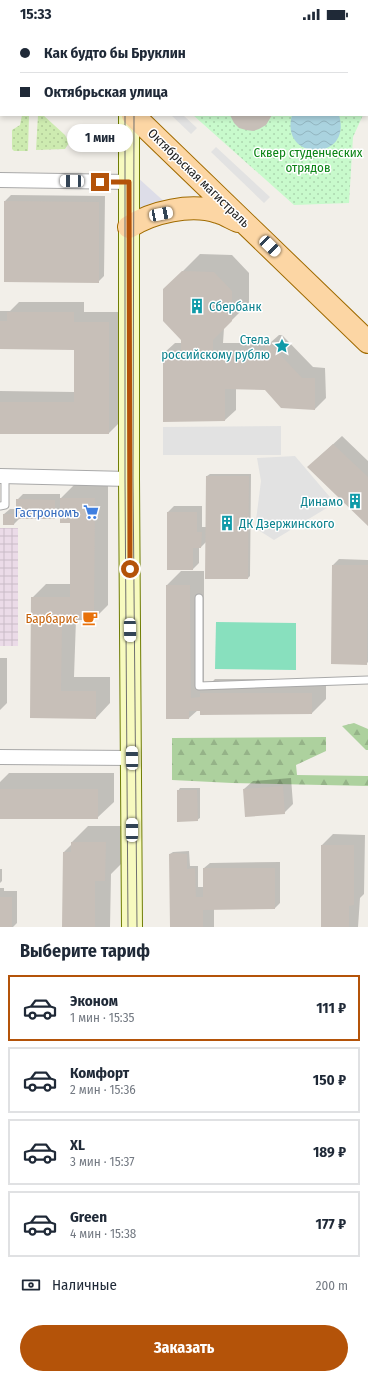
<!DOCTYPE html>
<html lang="ru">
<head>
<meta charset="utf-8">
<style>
  :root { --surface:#fff; --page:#f2f2f3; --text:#1f2937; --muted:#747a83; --line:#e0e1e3; --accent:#b45309 }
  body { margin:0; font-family:"Fira Sans Condensed",sans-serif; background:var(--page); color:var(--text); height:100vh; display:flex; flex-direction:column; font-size:15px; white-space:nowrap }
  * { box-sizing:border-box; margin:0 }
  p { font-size:13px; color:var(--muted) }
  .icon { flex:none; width:22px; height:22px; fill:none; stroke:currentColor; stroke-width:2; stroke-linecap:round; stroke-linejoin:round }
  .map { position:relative; height:899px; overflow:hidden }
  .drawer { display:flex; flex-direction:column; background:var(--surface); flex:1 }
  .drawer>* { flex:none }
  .guide { position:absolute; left:0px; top:0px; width:368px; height:88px; box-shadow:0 2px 6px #0003; display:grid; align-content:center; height:88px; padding:0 20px; background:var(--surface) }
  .end { position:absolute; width:18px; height:18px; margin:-9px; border:5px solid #b45309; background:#fff; box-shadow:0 0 0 2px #fff }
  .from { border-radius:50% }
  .bubble { position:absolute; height:28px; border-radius:14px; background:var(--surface); box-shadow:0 2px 6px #0003; font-size:13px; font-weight:700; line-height:28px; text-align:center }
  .car { position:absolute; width:12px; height:24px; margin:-12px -6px; border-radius:5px; box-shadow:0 0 3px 1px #0007; background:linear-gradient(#fff 24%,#345 0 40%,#fff 0 76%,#345 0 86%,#fff 0) }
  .guide b { display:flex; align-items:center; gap:14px; height:38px; font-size:15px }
  .guide b+b { border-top:1px solid var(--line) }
  .guide i { width:10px; height:10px; background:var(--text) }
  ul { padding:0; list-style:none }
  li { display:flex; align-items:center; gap:12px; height:66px; margin:0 8px 6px; padding:0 12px; border:2px solid var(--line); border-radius:0px }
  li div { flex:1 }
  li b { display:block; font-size:15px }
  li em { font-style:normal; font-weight:700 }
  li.current { border-color:var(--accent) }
  li>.icon { width:36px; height:36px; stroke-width:1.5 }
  h2 { padding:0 20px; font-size:18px; line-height:48px }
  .pay { display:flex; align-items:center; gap:10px; height:44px; padding:0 20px; font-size:15px }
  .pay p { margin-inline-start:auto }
  .button { display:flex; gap:8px; margin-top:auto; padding:8px 20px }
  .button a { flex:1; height:46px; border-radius:24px; background:var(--accent); color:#fff; font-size:16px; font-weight:700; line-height:46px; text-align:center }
  .status { display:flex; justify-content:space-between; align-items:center; height:28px; padding:0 20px; background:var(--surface); direction:ltr }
  .status svg { height:11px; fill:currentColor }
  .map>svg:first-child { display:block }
  .industrial { fill:url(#industrial-grid) }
  .grass { fill:url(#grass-dots) }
  .forest { fill:url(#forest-firs) }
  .park { fill:url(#park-dots) }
  .pitch { fill:#88e0be }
  .parking { fill:#e2e2e2 }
  .plaza { fill:#dddde8 }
  .water { fill:url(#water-waves) }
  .shadow { fill:#0003 }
  .building { fill:#c7bfb8 }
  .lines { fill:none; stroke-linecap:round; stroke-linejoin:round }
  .lane-casing { stroke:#a9a9a9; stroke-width:9 }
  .street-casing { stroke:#a9a9a9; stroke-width:16 }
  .secondary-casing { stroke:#707d05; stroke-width:22 }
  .primary-casing { stroke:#a06b00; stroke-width:24 }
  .lane { stroke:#fff; stroke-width:7 }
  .street { stroke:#fff; stroke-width:14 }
  .secondary { stroke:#f7fabf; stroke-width:20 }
  .primary { stroke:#fcd6a4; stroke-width:22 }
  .tram { stroke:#707070; stroke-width:1 }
  .route { stroke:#b45309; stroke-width:5 }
  .labels { text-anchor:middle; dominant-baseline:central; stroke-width:3; stroke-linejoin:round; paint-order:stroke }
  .park-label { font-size:13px; fill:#0c8416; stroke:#fff }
  .street-label { font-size:13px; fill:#222; stroke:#fff }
  .culture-label { font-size:13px; fill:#0d838f; stroke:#fff; text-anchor:start }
  .shop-label { font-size:13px; fill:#366cbe; stroke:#fff; text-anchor:end }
  .food-label { font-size:13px; fill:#c56008; stroke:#fff; text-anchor:end }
</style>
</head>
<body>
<div class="status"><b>15:33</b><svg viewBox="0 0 49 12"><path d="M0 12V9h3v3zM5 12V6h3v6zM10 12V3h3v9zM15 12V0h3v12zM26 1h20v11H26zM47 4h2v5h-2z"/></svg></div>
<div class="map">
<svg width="368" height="899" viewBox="0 0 368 899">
  <defs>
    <pattern id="industrial-grid" width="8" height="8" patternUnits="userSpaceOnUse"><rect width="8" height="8" fill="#ebdbe8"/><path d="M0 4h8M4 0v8" fill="none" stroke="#c9bcc7"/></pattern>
    <pattern id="grass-dots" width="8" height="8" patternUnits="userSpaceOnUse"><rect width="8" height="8" fill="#cdebb0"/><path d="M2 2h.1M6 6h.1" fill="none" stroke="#b0c997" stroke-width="1.8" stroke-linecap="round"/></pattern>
    <pattern id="forest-firs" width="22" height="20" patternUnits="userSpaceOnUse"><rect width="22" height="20" fill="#add19e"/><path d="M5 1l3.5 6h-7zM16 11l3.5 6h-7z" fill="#95b388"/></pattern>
    <pattern id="park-dots" width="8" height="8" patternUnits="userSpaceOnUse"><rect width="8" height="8" fill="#c8facc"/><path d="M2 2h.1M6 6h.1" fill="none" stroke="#acd6af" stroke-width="1.8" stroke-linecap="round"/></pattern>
    <pattern id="water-waves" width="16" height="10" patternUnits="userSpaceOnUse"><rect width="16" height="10" fill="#aad3df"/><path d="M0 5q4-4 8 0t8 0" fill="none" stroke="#92b5bf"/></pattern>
  </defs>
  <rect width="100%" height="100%" fill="#f2efe9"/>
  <path class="industrial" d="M0 500H18V618H0Z"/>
  <path class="grass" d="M22 87H29L28 123H14L12 121V102L20 97Z
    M38 87H43L65 107 69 115 65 121 36 122Z"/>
  <path class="forest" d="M354 695 368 701V722H366L342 698Z
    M326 709V723L296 737 297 747 368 748V758L232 755 172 752V710Z"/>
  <path class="park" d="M160 0H368V76L367 78V1H160Z
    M193 87H363L353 109 349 175 294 177Z"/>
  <path class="pitch" d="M216 594 296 595V642L215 641Z"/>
  <path class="parking" d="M171 87H183L197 100 191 106Z
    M216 119 270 169 264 175 211 124Z
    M281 398V427H163V399Z
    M295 428 335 475 274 512 255 500 261 453 257 430Z"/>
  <path class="plaza" d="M137 149 168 177 137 186Z"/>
  <path class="water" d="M292 87H339C353 134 279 134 292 87Z"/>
  <path class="shadow" d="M11 167 105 168 104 248 98 254 5 173Z
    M200 226 232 227 249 245V275L224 300 223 315H270L279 307H282L313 339 325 340 326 370 315 381 266 361 236 360V382L225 392 164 325 175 315H182V244Z
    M19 274H84V284H120V394L109 405H0V363L75 364V321L0 320V283H10Z
    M342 408 368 433V496L317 431Z
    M210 446H251L250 548 248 550 207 513 201 519H199V535L193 541 168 484 174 478H202V499H207V448Z
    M75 456H108V577L94 591H76L74 649H110V675L96 690 31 689 32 570 46 556H71V494L61 483 54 490H20L14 496 4 486 10 481H17V472L23 466H60V471Z
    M339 531 368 532V634L366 636 333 537Z
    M181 543H204V656H210L215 651H326V671L312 685 198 682 189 690H167V557Z
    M0 630H7V675L0 682Z
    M9 745H114V774L97 790H0V754Z
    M291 750 293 776 284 785 244 761 253 753Z
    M180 760H200V790L197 792 178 763Z
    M88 798H122L121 836 111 846 110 899H63L64 824 72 816V814Z
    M333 806 365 807 364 866 360 870 358 899H322V817Z
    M189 823 190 838H198V859H204V840L210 835 280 834V875L275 880 214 881V899H171L170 826 173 824Z
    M0 841H2V853L0 855Z
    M0 860H4V863H17V895L13 899H0Z"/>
  <path class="building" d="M230 87H272L266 97 259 101 253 103 246 102 239 100 234 95Z
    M4 173 99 174V255L4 254Z
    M182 243 214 244 232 263V293L213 312V325H263L264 320 267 317H271L302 350H315V382L281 380 265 362 225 361V393L163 394V325H181V312L163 293V261Z
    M7 284H74V294H109V406H0V374H74V322L0 321V293H7Z
    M333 416 368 449V498L307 439Z
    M206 448H249L248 551H205Z
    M60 470H95L94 592H62L61 663H96V691L30 690 31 569H70V495H60Z
    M16 471 55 472V491H16Z
    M167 484H197V504H202L201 520H193V542H167Z
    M3 486H15L14 497H3Z
    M332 537H368L367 637 331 636Z
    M166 557H190L191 670 200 669V665H312V686L200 687V683H189V691H166Z
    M283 758 285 786 245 789 243 761Z
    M0 761H98V791H0Z
    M177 762H197L198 793 177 794Z
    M71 814H106L105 853H95V899H62L63 824H71Z
    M321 817H354V877L349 878V899H321Z
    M176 825 187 826V841L195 840 196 869H203V840H275V881L203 882V899H170L169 826Z
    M0 869H12V899H0Z"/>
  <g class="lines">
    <defs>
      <path id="lane" d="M0 478 5 477V448
        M199 570V658L368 652"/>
      <path id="street" d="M0 152 129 154
        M0 448 129 451
        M0 729 132 730"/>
      <path id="secondary" d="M129 0V1
        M129 87V451L132 899"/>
      <path id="primary" d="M45 0 47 1
        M89 1 93 0
        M133 87 368 314
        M129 199C152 184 191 175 218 184 225 186 231 190 238 193"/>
    </defs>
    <use href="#lane" class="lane-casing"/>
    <use href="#street" class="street-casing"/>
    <use href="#secondary" class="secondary-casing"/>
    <use href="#primary" class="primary-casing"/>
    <use href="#lane" class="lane"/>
    <use href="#street" class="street"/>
    <use href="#secondary" class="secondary"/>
    <use href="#primary" class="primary"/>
    <path class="tram" d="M125 0V1
      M133 0V1
      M125 87V450L128 899
      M134 87 133 450 137 899"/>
  </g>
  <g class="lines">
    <path class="route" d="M100 154H129L130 541"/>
  </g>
  <defs>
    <symbol id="building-bare" viewBox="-9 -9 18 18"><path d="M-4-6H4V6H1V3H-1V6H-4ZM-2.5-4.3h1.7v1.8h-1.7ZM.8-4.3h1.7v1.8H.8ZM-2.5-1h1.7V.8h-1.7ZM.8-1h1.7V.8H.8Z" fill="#0f9aa8" stroke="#fff" stroke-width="2.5" paint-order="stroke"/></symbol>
    <symbol id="sight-bare" viewBox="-9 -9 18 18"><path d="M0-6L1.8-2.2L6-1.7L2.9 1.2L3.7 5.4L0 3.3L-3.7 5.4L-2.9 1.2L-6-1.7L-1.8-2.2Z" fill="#0f9aa8" stroke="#fff" stroke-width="2.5" paint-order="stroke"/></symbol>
    <symbol id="supermarket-bare" viewBox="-9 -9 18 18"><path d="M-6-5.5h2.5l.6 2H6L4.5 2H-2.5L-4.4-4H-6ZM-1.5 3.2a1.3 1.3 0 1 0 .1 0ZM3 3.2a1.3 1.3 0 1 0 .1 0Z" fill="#3f7fe0" stroke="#fff" stroke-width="2.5" paint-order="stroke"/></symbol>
    <symbol id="cafe-bare" viewBox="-9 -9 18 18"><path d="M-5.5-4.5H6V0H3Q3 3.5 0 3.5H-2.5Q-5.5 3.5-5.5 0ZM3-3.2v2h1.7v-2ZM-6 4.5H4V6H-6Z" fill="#e8710a" stroke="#fff" stroke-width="2.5" paint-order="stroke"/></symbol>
  </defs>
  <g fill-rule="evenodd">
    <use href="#building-bare" x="186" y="267" width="22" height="22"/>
    <use href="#sight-bare" x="271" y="307" width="22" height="22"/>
    <use href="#building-bare" x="344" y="462" width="22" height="22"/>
    <use href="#supermarket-bare" x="80" y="473" width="22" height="22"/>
    <use href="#building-bare" x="216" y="484" width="22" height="22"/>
    <use href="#cafe-bare" x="79" y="579" width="22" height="22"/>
  </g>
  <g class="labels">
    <g class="park-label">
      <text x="308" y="124">Сквер студенческих<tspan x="308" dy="15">отрядов</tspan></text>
    </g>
    <g class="street-label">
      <text transform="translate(199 150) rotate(44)">Октябрьская магистраль</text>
    </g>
    <g class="culture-label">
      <text x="209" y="278">Сбербанк</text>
      <text x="270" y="311" text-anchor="end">Стела<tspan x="270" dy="15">российскому рублю</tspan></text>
      <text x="343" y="473" text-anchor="end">Динамо</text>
      <text x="239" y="495">ДК Дзержинского</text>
    </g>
    <g class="shop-label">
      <text x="79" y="484">Гастрономъ</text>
    </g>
    <g class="food-label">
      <text x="78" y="590">Барбарис</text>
    </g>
  </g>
</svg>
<i class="end from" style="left:130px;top:541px"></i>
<i class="end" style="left:100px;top:154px"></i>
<div class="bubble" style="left:67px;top:96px;width:66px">1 мин</div>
<i class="car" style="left:72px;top:153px;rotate:271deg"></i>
<i class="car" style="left:161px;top:186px;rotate:79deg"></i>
<i class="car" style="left:270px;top:218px;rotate:134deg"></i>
<i class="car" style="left:130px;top:602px;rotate:179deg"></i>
<i class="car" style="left:132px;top:730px;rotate:359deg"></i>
<i class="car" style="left:132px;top:802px;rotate:0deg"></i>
<div class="guide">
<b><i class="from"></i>Как будто бы Бруклин</b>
<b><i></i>Октябрьская улица</b>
</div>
</div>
<section class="drawer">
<h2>Выберите тариф</h2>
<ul>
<li class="current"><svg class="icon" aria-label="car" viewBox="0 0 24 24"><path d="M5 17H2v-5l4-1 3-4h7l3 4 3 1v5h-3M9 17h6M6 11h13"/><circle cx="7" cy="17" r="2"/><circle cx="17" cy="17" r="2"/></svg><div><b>Эконом</b><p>1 мин · 15:35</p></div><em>111 ₽</em></li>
<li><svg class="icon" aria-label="car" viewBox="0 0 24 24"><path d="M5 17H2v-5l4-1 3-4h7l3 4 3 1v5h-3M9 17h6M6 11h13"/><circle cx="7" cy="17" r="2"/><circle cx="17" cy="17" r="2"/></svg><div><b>Комфорт</b><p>2 мин · 15:36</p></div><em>150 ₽</em></li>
<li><svg class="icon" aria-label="car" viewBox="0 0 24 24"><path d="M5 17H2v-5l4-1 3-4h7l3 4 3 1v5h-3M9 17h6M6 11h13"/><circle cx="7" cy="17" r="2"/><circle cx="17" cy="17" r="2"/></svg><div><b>XL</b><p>3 мин · 15:37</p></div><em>189 ₽</em></li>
<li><svg class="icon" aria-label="car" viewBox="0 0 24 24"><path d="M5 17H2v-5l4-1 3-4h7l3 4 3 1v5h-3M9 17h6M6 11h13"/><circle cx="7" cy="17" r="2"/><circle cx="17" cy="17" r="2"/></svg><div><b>Green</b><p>4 мин · 15:38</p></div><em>177 ₽</em></li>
</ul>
<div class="pay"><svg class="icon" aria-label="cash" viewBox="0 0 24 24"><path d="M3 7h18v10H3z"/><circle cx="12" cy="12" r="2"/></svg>Наличные<p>200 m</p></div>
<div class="button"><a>Заказать</a></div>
</section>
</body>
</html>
